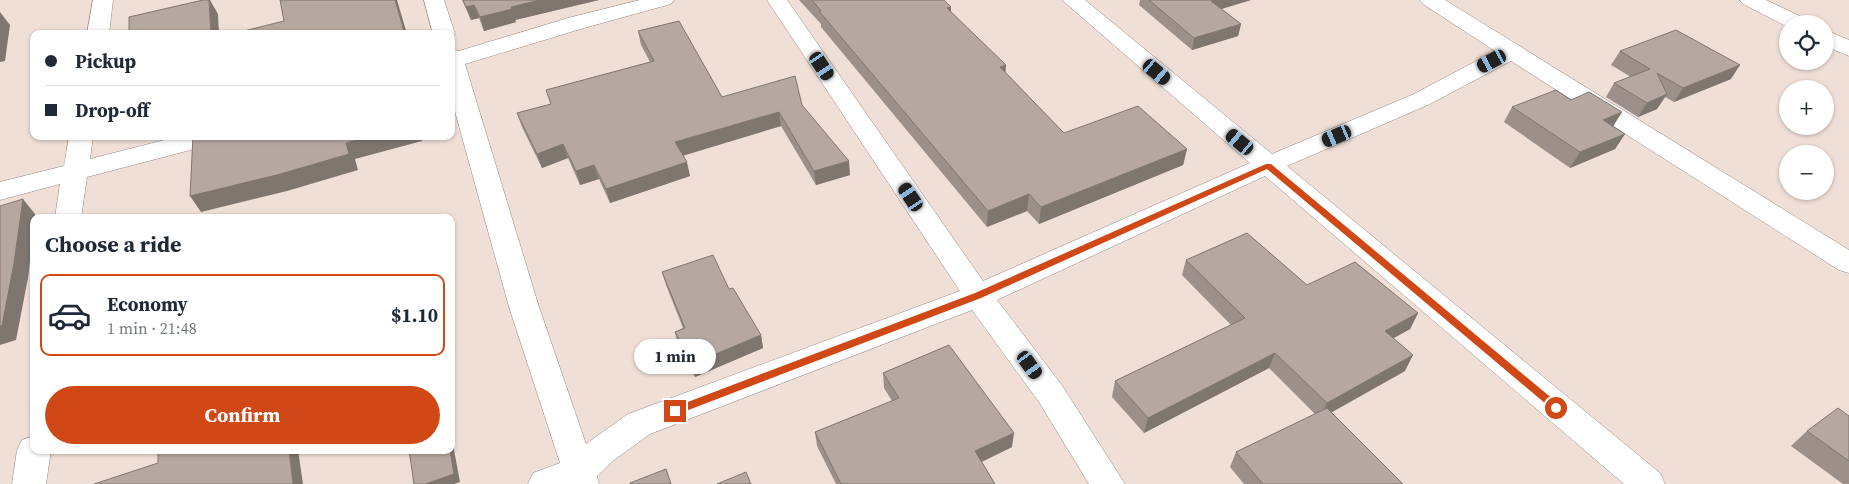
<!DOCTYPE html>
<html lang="en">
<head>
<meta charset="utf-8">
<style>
  :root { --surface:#fff; --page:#f6f6f7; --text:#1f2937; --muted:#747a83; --line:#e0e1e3; --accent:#d04816 }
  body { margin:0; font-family:"Source Serif 4",serif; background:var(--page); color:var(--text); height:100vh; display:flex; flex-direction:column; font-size:19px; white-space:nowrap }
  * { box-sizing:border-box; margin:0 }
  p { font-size:16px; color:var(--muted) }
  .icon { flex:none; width:28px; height:28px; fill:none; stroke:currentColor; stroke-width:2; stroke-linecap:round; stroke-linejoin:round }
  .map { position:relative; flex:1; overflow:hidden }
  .panel { position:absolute; left:30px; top:214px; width:425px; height:240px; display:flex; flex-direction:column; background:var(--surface); border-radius:10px; box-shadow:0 1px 4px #0004 }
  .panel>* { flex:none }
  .banner { position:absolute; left:30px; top:30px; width:425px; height:110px; border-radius:10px; box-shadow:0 1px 4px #0004; display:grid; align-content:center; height:110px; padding:0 15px; background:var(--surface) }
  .buttons { position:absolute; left:1779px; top:15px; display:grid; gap:10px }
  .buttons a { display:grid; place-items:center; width:55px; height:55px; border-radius:50%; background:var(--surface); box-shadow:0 1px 4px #0004; font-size:25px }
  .end { position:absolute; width:22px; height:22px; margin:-11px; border:6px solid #d04816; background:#fff; box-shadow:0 0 0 2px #fff }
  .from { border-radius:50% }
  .bubble { position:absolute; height:35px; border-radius:18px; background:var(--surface); box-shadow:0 1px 4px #0004; font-size:16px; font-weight:700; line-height:35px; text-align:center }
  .car { position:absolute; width:15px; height:30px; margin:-15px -8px; border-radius:6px; box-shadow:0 0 4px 1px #0007; background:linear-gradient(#222 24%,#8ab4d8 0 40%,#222 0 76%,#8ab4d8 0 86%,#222 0) }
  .banner b { display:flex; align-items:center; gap:18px; height:48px; font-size:19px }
  .banner b+b { border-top:1px solid var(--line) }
  .banner i { width:12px; height:12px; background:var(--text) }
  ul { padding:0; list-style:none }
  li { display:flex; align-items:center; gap:15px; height:82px; margin:0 10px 8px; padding:0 5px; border:2px solid transparent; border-radius:10px }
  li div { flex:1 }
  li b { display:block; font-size:19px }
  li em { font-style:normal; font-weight:700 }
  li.active { border-color:var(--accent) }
  li>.icon { width:45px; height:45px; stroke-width:1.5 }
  h2 { padding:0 15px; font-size:22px; line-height:60px }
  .button { display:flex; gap:10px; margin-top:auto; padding:10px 15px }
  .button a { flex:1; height:58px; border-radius:30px; background:var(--accent); color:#fff; font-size:20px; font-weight:700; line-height:58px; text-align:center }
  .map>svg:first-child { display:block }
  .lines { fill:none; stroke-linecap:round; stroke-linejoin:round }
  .minor-casing { stroke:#978881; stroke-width:1 }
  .minor { fill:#fff; fill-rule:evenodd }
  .wall { fill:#9d908a }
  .shaded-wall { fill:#7f7670 }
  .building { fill:#b6a8a0; stroke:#7f7670 }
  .route { fill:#d04816 }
</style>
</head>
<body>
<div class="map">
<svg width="1849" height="484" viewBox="0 0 1849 484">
  <rect width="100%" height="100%" fill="#efdfd7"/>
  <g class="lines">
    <defs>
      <path id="minor" d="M93 0H113L109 34H87Z
        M424 0H444L455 34 452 39 451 34H433Z
        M640 0H674L671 4 584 28 465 64 539 307 586 444 628 414 960 291 767 0H787L983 281 1250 163 1062 0H1085L1272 154 1414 94 1495 51 1423 4 1420 0H1445L1849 250V273L1839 270 1511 61 1430 104 1287 166 1660 473 1665 484H1624L1265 176 997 300 1061 384 1125 484H1089L1039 402 972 310 650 434 614 460 597 476 599 484H528L533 473 560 463 509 307 451 97V49L459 51 568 18Z
        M1740 0H1766L1806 19 1809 24H1788V27L1743 4Z
        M1825 30 1849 40V56L1825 46Z
        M69 136H93L90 159 180 136H224L221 142 87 177 81 218H55L60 184 0 200V182L64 166Z
        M34 436V450H51L46 484H12L17 450 22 440Z"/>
    </defs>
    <use href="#minor" class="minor-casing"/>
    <use href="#minor" class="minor"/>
  </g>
  <path class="wall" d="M462 0H599L515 20 516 22 484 31 479 18 471 20Z
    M799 0H944L951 7V12L1005 72 1064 133 1187 149 1183 165 1039 224 1027 211 987 227 821 27V24Z
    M1140 0H1251L1221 9 1241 24 1238 36 1192 50 1139 5Z
    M638 31 722 97 802 105 850 175 816 185 781 126 683 155 690 176 610 203 599 179 580 185 568 158 542 168 522 127 517 113 551 104 546 90 650 62 641 45Z
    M1620 51 1731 79 1674 102 1665 97 1657 109 1638 117 1606 97 1614 83 1631 77 1611 65Z
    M1571 100 1622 112 1613 126 1625 134 1615 149 1570 168 1504 122 1512 107Z
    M1186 260 1307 285 1418 313 1410 329 1393 338 1405 371 1331 412 1403 484H1244L1230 467 1236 452 1315 414 1269 368 1144 433 1112 397 1115 381 1231 325 1182 275Z
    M662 272 729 289 761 335 763 348 695 377 678 345 675 332 683 328 666 285Z
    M883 373 1012 447 982 462 995 484H836L817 446 815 432 892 401 884 388Z
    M1849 416V484H1843L1791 446 1807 431Z"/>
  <path class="shaded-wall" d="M209 0H210L218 14 219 34H211Z
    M395 0H397L407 34H395Z
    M540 0H599L515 20 516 22 484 31 480 17 511 7Z
    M1215 0H1251L1208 13 1211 1Z
    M474 5 479 18 471 20 466 7Z
    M951 7V22L947 8Z
    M0 12 10 25 5 61 0 62Z
    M1241 24 1238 36 1192 50 1194 38Z
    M1006 65 1005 81 1000 67Z
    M1740 65 1731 79 1674 102 1683 88Z
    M1667 94 1657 109 1638 117 1647 103Z
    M779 112 781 126 679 157 675 142Z
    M1622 112 1612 128 1603 120Z
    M1625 134 1615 149 1570 168 1580 152Z
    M371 136H421L422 141 355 159 358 170 287 191 201 212 190 196 346 143Z
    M563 144 568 158 542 168 537 154Z
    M1187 149 1183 165 1039 224 1041 207Z
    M849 161 850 175 816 185 814 171Z
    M687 162 690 176 610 203 606 189Z
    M594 165 599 179 580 185 576 171Z
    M1029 194 1027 211 987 227 988 211Z
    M23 199 35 214V218H34V227L28 278 16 340 0 345V326Z
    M1418 313 1410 329 1378 347 1385 331Z
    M761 335 763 348 695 377 692 364Z
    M1275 353 1269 368 1144 433 1148 418Z
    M1413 355 1405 371 1320 419 1327 403Z
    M1014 433 1012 447 974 465 975 451Z
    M451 437 452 439 460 482 454 484H425L451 450Z
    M289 450H298L303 484H293Z"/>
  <path class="building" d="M203 0H209L211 34H129V17Z
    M280 0H395L404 31 395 34H232L284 21Z
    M463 0H540L511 7 512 9 480 17 474 5 466 7Z
    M812 0H944L951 7 947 8 1006 65 1000 67 1064 133 1138 106 1187 149 1041 207 1029 194 988 211 819 11H821Z
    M1149 0H1215L1211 1 1241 24 1194 38Z
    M679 21 722 97 795 76 802 105 849 161 814 171 779 112 675 142 687 162 606 189 594 165 576 171 563 144 537 154 517 113 551 104 546 90 654 61 638 31Z
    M1676 30 1740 65 1683 88 1657 73 1667 94 1647 103 1614 83 1650 69 1620 51Z
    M1556 90 1571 100 1589 92 1622 112 1603 120 1625 134 1580 152 1512 107Z
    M193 136H371L346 143 349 154 277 175 190 196Z
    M23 199 14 263 2 326H0V206Z
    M1247 233 1307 285 1355 262 1418 313 1385 331 1413 355 1327 403 1275 353 1148 418 1115 381 1245 318 1186 260Z
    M713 255 729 289 733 288 761 335 692 364 675 332 685 328 662 272Z
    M949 345 1014 433 975 451 995 484H841L815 432 899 398 883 373Z
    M1327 408 1403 484H1263L1236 452Z
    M1838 408 1849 416V461L1807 431Z
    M158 450H289L293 484H94L158 463Z
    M409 450H450L454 474 425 484H414Z
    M666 469 671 484H630V483Z
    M746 472 751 484H717Z"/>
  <path class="route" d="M1266 164H1271L1560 405V410H1553L1267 169 981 298 678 414H672L670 411 672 408 975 293Z"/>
</svg>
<div class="buttons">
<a><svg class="icon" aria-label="locate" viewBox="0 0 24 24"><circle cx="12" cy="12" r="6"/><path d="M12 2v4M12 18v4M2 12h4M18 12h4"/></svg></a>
<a>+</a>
<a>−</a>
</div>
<i class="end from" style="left:1556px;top:408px"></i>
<i class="end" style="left:675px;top:411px"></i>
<div class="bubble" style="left:634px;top:339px;width:82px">1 min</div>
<i class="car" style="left:1492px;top:61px;rotate:242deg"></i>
<i class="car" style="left:822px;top:66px;rotate:146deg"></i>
<i class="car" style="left:1157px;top:72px;rotate:130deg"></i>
<i class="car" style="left:1337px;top:136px;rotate:247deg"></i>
<i class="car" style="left:1240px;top:142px;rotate:310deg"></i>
<i class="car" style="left:911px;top:197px;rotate:326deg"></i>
<i class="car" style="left:1030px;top:365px;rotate:144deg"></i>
<div class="banner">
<b><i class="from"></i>Pickup</b>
<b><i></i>Drop-off</b>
</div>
<section class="panel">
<h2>Choose a ride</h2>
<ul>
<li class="active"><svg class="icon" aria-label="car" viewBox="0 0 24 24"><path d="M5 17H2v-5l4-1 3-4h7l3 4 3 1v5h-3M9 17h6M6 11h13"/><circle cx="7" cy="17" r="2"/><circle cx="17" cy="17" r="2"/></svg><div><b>Economy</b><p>1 min · 21:48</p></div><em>$1.10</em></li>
</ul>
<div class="button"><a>Confirm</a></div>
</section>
</div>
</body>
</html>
